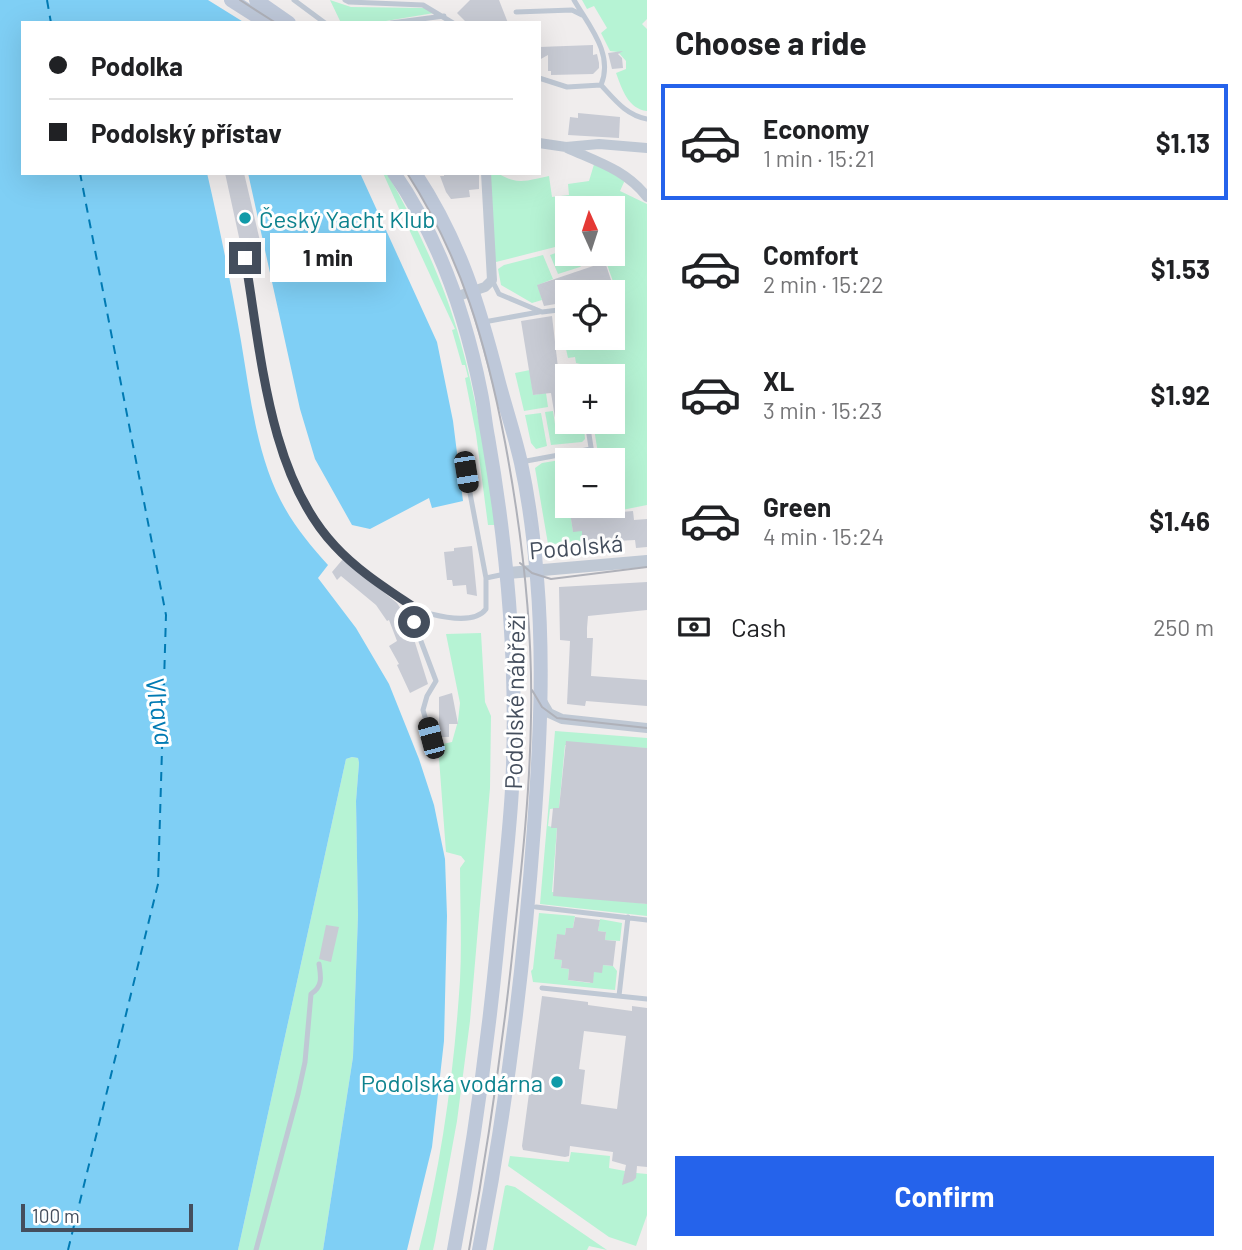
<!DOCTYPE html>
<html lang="en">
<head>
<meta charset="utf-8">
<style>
  :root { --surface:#fff; --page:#f2f2f2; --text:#202124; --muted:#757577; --line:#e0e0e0; --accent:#2563eb }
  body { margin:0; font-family:Barlow,sans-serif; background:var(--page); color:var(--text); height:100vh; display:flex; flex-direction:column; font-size:26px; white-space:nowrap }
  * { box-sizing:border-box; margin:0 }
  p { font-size:23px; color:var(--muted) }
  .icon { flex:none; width:38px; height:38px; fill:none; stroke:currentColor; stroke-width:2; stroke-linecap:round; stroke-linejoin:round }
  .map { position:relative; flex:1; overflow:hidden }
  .drawer { display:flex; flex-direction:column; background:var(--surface); width:595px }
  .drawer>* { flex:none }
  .top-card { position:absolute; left:21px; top:21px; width:520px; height:154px; border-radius:0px; box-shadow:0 7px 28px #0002; display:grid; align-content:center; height:154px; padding:0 28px; background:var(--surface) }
  .needle { width:46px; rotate:357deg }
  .controls { position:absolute; left:555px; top:196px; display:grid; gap:14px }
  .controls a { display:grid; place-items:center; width:70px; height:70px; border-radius:0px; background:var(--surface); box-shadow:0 7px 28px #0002; font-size:35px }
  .scale { position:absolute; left:21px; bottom:18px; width:172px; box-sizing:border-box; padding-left:7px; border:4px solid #444e5d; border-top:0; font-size:19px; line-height:24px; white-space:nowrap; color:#444e5d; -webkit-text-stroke:5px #fff; paint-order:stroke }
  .end { position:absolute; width:32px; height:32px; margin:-16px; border:9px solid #444e5d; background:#fff; box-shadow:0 0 0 4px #fff }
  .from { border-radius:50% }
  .bubble { position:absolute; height:49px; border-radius:0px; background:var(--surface); box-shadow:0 7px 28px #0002; font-size:23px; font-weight:700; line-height:49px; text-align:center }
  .car { position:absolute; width:21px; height:42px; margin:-21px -10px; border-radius:9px; box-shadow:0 0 5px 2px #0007; background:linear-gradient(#222 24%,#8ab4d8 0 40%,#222 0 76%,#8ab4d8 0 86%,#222 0) }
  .top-card b { display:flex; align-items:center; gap:24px; height:66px; font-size:26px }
  .top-card b+b { border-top:2px solid var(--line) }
  .top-card i { width:18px; height:18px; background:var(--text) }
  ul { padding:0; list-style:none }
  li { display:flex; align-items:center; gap:21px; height:116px; margin:0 14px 10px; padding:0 14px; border:4px solid transparent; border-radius:0px }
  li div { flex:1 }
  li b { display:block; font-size:26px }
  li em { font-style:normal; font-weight:700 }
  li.selected { border-color:var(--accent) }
  li>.icon { width:63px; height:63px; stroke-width:1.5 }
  h2 { padding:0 28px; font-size:32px; line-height:84px }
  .pay { display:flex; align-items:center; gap:18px; height:77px; padding:0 28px; font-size:26px }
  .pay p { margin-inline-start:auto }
  .button { display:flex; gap:14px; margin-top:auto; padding:14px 28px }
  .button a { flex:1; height:80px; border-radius:0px; background:var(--accent); color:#fff; font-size:28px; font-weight:700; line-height:80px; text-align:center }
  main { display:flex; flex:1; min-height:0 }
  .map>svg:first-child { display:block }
  .green { fill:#b6f3d4 }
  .water { fill:#7fcff5 }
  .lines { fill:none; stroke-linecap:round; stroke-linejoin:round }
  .ferry { stroke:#007ab3; stroke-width:2; stroke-dasharray:9 7; stroke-linecap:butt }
  .building { fill:#c8cbd4; fill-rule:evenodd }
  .service { stroke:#bfc8d4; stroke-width:5 }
  .minor { stroke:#bfc8d4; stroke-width:10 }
  .tertiary { stroke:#bfc8d4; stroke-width:12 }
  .secondary { stroke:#bec8d9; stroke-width:14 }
  .tram { stroke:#afb1b9; stroke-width:2 }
  .route { stroke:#444e5d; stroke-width:9 }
  .culture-dot { fill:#0f9aa8; stroke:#fff; stroke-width:2.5 }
  .labels { text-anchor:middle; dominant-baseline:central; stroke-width:6; stroke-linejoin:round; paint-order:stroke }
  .culture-label { font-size:24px; fill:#0d838f; stroke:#fff; text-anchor:start }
  .street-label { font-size:24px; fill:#444e5d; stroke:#fff }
  .water-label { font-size:26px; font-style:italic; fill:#007ab3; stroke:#fff }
</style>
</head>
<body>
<main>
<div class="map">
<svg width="647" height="1250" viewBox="0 0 647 1250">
  <rect width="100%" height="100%" fill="#f0eded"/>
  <path class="green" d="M330 0 351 7 425 8 434 13 374 23H341Z
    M582 0H647V19L642 24 647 29V111C628 109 622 89 616 73L626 69V61L618 52 610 51 601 33 607 28 594 6 587 9Z
    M595 161 625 180 620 191 647 204V505L612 512 607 510 606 506H612V460H599L593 422H612V376H586L585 365 576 363 575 357 568 358 562 331 567 330V338H612V292L606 290 615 287 605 259 589 264 586 254H612V208H567V244L496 262 488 275 489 179 491 173C501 173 504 178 513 180 524 183 538 178 549 176L552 197 569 195 568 184 589 181Z
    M383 173H387C417 226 444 282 460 340 477 400 487 463 495 525H488L476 434 465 378 468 377 465 365H462L452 330 455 329 407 225 410 223 405 212 401 213Z
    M567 249V254H580L583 264 580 267 558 274 550 255Z
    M543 255 553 279 538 285 542 300 532 303 501 285 498 269 504 265Z
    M530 370 533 395 546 393 548 407 524 411 515 373Z
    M553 411 556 431 584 427 585 439 582 442 551 445 545 412Z
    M541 413 547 446 536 449 531 443 525 415Z
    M584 456 588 460H567V475L565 476 567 506H569L573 531H582V543L548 544 535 468 542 463Z
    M481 633 485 702 491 716 490 788 470 1021 457 1121 435 1241 433 1250H419C442 1162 454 1071 460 980 462 943 460 905 460 868L465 861 461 856 446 852 438 745 452 742 458 721 460 703 446 634Z
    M555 731 647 738V748L565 745 559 808 550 809 548 826 557 828 552 892 647 904V916L540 904Z
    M352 757 358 758 359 763 356 801 358 915 353 1057 323 1250H238L346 759Z
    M539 913 575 916 573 928H566L565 935H557L554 959 562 960 561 968 569 969 568 980 590 983 594 972 603 965 613 966 617 971 615 990 533 982 531 971 533 969Z
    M600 919 622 923 620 941 605 940 606 932 598 931Z
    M571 1152 610 1156 609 1168 625 1171 623 1183 636 1173 647 1174V1215L636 1246 609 1237 508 1166 510 1156 569 1162Z
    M507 1185 515 1187 607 1250 589 1246 587 1250H493L505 1186Z"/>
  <path class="water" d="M0 0H208L245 23H23V173H207C220 229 231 284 241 341 250 394 256 452 281 501 294 526 310 545 328 565L318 578 356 628 389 684 419 759 434 805 445 859 447 916 444 1041 432 1147 407 1250H323L353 1057 358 915 356 801 359 763 358 758 352 757 346 759 238 1250H0Z
    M248 173H360L437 342 453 421 463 501 432 508 429 498 370 529 352 525 315 459 300 409Z"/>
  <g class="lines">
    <path class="ferry" d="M47 0 51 23
      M68 1250 158 884 166 615 80 173"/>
  </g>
  <path class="building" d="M470 0H499L508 23H467L457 13Z
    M593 45V55L597 54 599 63V68L593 74 551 75V71H548V55L539 60V47Z
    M623 51 618 54 622 58 623 68 612 69 608 53Z
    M578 113 620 117 619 138 568 135 570 117 578 118Z
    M225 173H244L260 241 256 242 257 247 242 251Z
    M444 173H479V189L469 190 470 197 451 199 446 192 440 176H444Z
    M605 262 613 286 595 292H567V302L544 306 537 285Z
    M552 316 560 385 567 384V428L557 430 551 393 533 395 521 321Z
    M569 506H596L598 514 633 511 634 520 647 519V547L636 548 635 540 582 543V531L573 532Z
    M472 546 477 596 467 594 466 585 453 586 452 580H447L444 552 454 551V548Z
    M343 559 397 603 406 617 413 636 428 684 410 693 397 665 399 664 389 646 397 641 389 620 387 621 376 605 341 576 337 580 332 572Z
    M647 582V610L588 616 587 628V638H593L591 676 647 680V706L586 701 585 706 567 704 570 641 560 640 559 587Z
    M452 693 458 724H449V737H439V697Z
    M566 741 647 748V904L553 896 557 828H551L553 808H559Z
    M575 917 600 920 598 931 606 932 605 940 616 941 613 966 603 965 602 973 594 972 593 983 568 980 569 969 561 968 562 960 554 959 557 934 565 935 566 928H573Z
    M326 925 339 927 331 962 319 959Z
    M542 996 588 1002V1005L632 1011V1006L647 1008V1167L637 1166 636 1178 633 1181 622 1185 626 1165 612 1161 613 1152 570 1146 569 1156 565 1157 523 1150 522 1146ZM584 1031 626 1036 617 1109 581 1104 585 1070 579 1069Z"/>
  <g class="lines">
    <path class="service" d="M294 0 325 23
      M345 0 349 2 423 5 453 23
      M574 0C589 26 614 54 601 85
      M516 12 572 10 582 15
      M391 23 444 16
      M539 78 567 87 601 85
      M601 85C615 100 626 115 647 119
      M245 258C266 377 267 500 373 579 390 592 410 608 431 614 447 618 476 623 486 609V578L466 472
      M492 280 499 294 542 312 567 309
      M484 322 539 312
      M580 374V376
      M587 422 593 460
      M521 462 591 449
      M486 578 505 574
      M415 608 416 628 436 681 427 696 423 710 431 738
      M536 907 647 920
      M542 988 647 999
      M619 996 628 917
      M256 1250 298 1094 305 1062 311 994C323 986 321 977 319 964"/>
    <path class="minor" d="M539 143 566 147 599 144 647 148
      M567 148C598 162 626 170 647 197
      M455 297 485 287 492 280 486 173
      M542 701 549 713 562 719 647 728"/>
    <path class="tertiary" d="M508 573 647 561"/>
    <path class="secondary" d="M231 0 267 23
      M256 0 289 23
      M394 173C439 238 466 317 481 393 484 407 485 422 488 437 508 552 518 672 512 789 509 842 502 896 497 949 487 1050 473 1150 454 1250
      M415 173C460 241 479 305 499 383 506 409 515 436 521 463 529 500 534 540 537 578 544 661 540 744 534 827 524 969 506 1110 479 1250"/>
    <path class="tram" d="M240 0 276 23
      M407 173C462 259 486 343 505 442 522 533 533 625 531 717 530 791 522 864 514 938 503 1043 488 1146 469 1250
      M520 563 532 573 551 579 647 567
      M532 690 542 707 557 718 647 728"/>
  </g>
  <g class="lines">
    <path class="route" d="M245 258C261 351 268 475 335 546 358 571 387 589 415 608L414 622"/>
  </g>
  <g class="culture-dot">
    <circle cx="245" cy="218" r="7"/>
    <circle cx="557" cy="1082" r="7"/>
  </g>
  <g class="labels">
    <g class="culture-label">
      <text x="259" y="218">Český Yacht Klub</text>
      <text x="543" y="1082" text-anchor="end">Podolská vodárna</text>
    </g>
    <g class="street-label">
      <text transform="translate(576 546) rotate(-5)">Podolská</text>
      <text transform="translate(514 702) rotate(-89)">Podolské nábřeží</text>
    </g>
    <g class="water-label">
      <text transform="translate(161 711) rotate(81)">Vltava</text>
    </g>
  </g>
</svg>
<div class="controls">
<a><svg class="needle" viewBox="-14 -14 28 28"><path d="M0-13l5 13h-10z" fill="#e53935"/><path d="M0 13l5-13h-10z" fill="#757577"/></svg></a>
<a><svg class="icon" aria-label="locate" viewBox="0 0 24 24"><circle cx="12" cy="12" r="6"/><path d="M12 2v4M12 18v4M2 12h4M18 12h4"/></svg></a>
<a>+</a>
<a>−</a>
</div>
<div class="scale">100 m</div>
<i class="end from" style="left:414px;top:622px"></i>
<i class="end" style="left:245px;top:258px"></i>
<div class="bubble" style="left:270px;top:233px;width:116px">1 min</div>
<i class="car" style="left:466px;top:472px;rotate:171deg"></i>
<i class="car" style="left:431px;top:738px;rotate:345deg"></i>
<div class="top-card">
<b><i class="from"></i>Podolka</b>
<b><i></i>Podolský přístav</b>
</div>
</div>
<section class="drawer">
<h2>Choose a ride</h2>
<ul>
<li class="selected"><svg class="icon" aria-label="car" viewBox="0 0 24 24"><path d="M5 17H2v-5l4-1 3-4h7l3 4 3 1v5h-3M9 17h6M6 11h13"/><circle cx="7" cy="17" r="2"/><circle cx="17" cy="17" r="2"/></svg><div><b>Economy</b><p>1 min · 15:21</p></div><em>$1.13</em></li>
<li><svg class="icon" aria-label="car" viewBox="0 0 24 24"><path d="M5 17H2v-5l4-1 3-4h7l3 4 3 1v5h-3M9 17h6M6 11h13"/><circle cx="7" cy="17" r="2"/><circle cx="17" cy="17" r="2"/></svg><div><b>Comfort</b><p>2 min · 15:22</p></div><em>$1.53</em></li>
<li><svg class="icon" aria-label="car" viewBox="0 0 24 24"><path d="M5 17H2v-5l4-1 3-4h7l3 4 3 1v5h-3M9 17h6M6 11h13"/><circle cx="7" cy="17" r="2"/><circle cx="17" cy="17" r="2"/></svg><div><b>XL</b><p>3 min · 15:23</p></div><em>$1.92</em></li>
<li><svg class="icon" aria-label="car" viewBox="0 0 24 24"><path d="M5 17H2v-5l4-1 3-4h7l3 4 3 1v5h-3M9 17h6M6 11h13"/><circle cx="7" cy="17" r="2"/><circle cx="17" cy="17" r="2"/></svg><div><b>Green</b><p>4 min · 15:24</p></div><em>$1.46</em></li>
</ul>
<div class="pay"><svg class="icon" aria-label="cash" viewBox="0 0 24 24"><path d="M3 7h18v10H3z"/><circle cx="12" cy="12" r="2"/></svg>Cash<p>250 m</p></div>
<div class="button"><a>Confirm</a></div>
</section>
</main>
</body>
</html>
